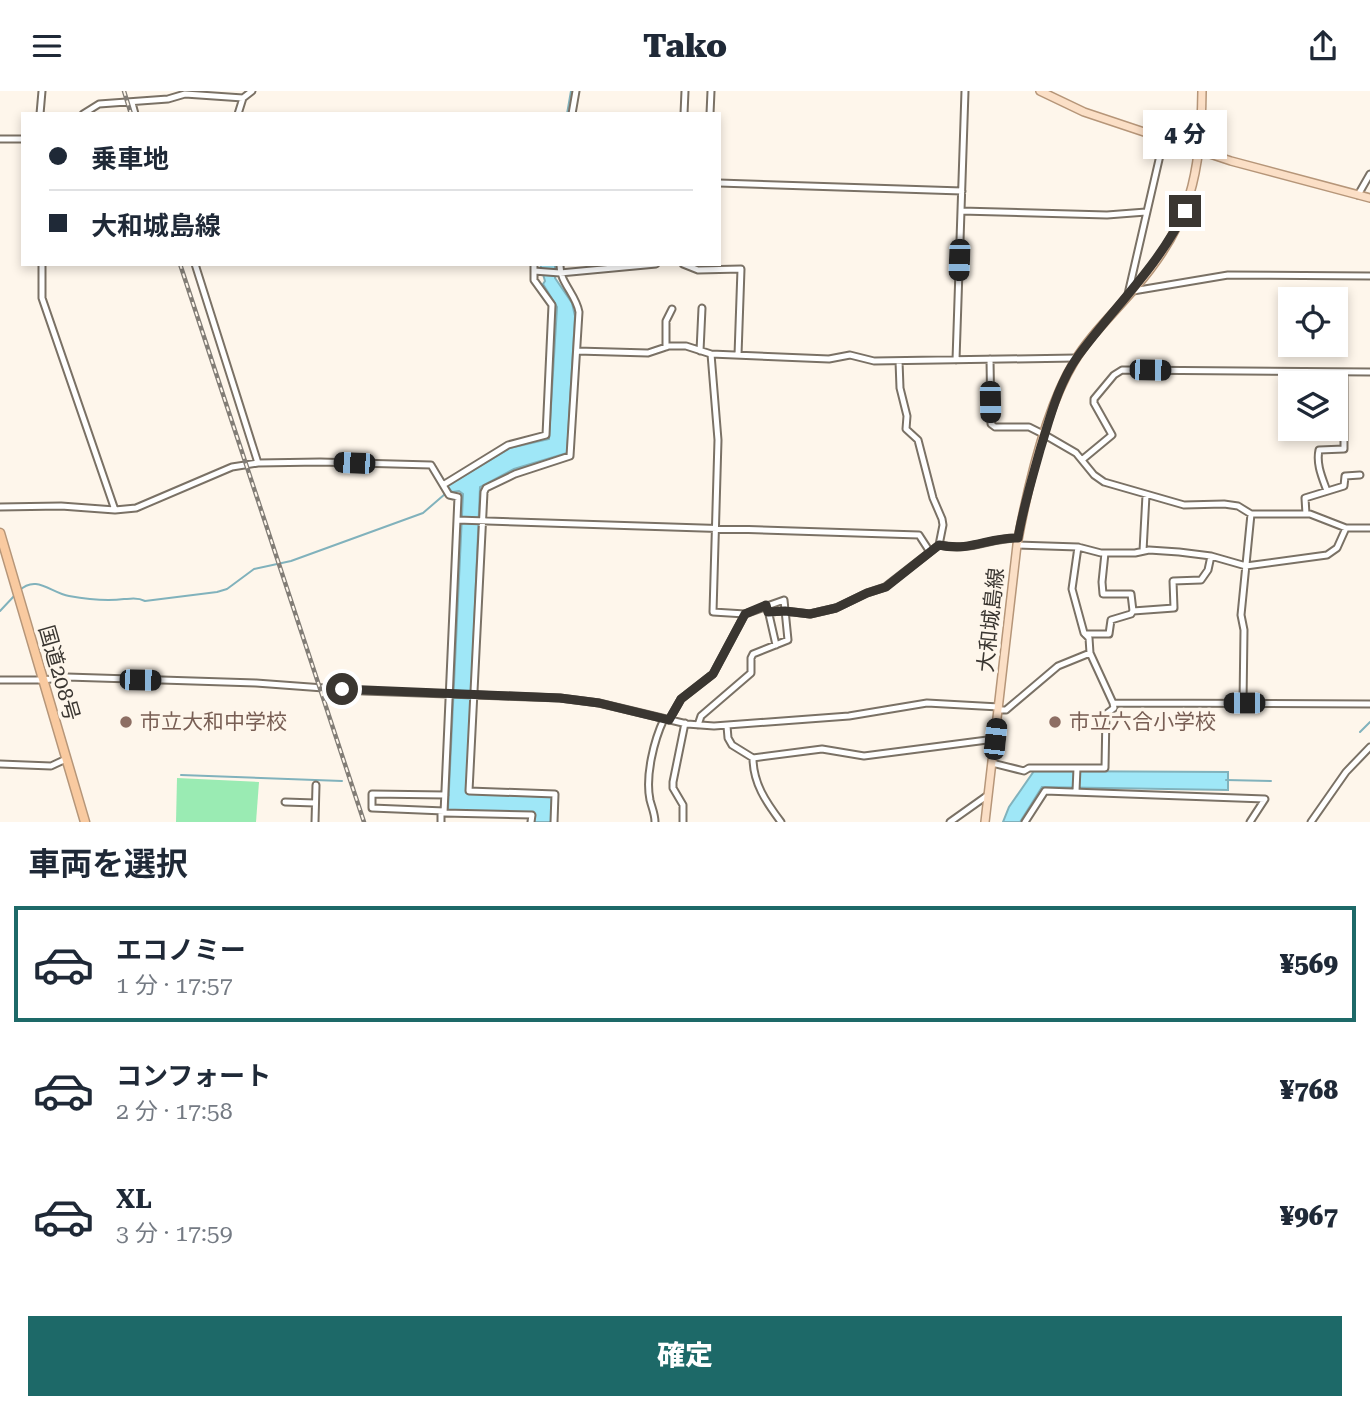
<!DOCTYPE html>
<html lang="ja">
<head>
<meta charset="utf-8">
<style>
  :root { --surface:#fff; --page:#f6f6f7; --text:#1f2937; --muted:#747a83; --line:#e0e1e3; --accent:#1d6968 }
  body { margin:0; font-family:"Roboto Serif","Noto Sans JP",serif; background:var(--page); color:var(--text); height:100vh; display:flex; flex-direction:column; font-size:26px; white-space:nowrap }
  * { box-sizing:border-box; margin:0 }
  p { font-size:23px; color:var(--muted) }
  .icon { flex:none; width:38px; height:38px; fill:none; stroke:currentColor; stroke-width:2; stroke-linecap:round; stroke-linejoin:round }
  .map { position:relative; height:731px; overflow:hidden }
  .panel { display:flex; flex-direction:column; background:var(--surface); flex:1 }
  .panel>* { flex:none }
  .hud { position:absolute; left:21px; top:21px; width:700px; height:154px; border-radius:0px; box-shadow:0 4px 10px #0003; display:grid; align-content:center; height:154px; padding:0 28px; background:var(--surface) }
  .tools { position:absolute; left:1278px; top:196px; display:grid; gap:14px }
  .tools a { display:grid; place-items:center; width:70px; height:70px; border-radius:0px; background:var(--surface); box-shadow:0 4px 10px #0003; font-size:35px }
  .end { position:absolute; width:32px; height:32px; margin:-16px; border:9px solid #3a3631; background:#fff; box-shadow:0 0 0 4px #fff }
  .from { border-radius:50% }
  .bubble { position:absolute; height:49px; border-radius:0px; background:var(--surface); box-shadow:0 4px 10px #0003; font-size:23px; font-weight:800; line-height:49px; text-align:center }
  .car { position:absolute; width:21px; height:42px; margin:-21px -10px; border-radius:9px; box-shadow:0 0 5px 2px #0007; background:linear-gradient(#222 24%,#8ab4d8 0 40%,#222 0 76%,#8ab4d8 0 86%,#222 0) }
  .hud b { display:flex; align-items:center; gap:24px; height:66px; font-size:26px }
  .hud b+b { border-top:2px solid var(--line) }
  .hud i { width:18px; height:18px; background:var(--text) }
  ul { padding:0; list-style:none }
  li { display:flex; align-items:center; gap:21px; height:116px; margin:0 14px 10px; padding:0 14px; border:4px solid transparent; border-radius:0px }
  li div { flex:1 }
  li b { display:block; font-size:26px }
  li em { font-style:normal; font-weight:800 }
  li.current { border-color:var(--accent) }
  li>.icon { width:63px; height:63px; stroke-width:1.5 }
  h2 { padding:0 28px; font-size:32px; line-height:84px }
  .button { display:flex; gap:14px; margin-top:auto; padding:14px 28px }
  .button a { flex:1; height:80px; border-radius:0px; background:var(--accent); color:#fff; font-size:28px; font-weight:800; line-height:80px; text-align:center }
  header { display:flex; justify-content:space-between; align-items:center; height:91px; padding:0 28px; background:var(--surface); font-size:32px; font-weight:800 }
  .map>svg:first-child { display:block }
  .garden { fill:#9aebb3 }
  .water { fill:#9fe7f7; stroke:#81b2bc; stroke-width:2 }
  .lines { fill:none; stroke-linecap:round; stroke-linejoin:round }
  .stream { stroke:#81b2bc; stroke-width:2 }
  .minor-casing { stroke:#7a7165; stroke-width:9 }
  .major-casing { stroke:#b69679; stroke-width:10 }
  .highway-casing { stroke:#b69679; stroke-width:11 }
  .minor { stroke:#fff; stroke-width:5 }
  .major { stroke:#fbdfc6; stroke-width:7 }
  .highway { stroke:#f9caa0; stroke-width:8 }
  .rail-casing { stroke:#827d76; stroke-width:4.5 }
  .rail { stroke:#fef6eb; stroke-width:2; stroke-dasharray:5; stroke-linecap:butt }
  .route { stroke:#3a3631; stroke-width:9 }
  .education-dot { fill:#8d6e63; stroke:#fef6eb; stroke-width:2.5 }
  .labels { text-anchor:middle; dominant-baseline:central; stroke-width:7; stroke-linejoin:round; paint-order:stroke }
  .street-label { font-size:21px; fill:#3a3631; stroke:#fef6eb }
  .education-label { font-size:21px; fill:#785e54; stroke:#fef6eb; text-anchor:start }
</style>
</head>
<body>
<header><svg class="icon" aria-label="menu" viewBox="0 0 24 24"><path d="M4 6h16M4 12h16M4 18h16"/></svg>Tako<svg class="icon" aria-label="share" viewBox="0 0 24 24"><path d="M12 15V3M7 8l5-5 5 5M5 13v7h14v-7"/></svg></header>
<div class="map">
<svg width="1370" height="731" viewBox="0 0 1370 731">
  <rect width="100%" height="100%" fill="#fef6eb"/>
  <path class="garden" d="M177 687 259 691 256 731H176Z"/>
  <path class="water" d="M540 173H555V187L572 212 575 225 567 362 514 378 480 396 467 702 552 706 551 731H534V724L448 719 463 403 459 400 452 401 447 395 510 357 549 348 557 216 543 193 545 190Z
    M1034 680 1228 681V699L1042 696 1020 731H1003L1009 716Z"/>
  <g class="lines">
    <path class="stream" d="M567 23 571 0
      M19 500C36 483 51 502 69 505 86 508 108 510 124 508 133 508 137 506 145 510L217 501 227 498 254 478 291 470 423 422 445 403
      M0 520 15 504
      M1360 641 1370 631
      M181 684 342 690
      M1226 689 1271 690"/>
    <defs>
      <path id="minor" d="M132 12 135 23
        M40 23 42 0
        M83 23 99 13 168 8 185 3 243 7
        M238 23 243 7 252 0
        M572 23 576 0
        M684 23 685 0
        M710 23 711 0
        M0 48H23
        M719 92 962 100
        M1358 104 1370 83
        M961 120 1107 124 1146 121
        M42 173V207L115 419
        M195 173 258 372
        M683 173 698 179 741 178 738 264
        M534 180 560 182 656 173
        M1133 200 1228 184 1370 185
        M1128 203 1164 47
        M666 256V230L672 218
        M577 260 648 262 669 255H686L711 263 829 268 850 264 874 270 1076 267
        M700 260 702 217
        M990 268 991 333 995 336H1029L1045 344 1076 362 1094 384 1104 391 1184 414 1224 413 1238 415 1251 423H1310L1346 437H1370
        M956 269 965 0
        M1083 368 1112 344 1094 312V308L1114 284 1122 279 1370 281
        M443 394 508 354 546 344 552 214 534 189V173
        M1327 400C1322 386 1316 373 1319 359L1344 358V281
        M0 416 61 415 115 419 136 417 232 376 258 372 320 371 431 374 449 404 458 406 444 722 532 724 531 731
        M1306 423 1305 407 1344 395 1345 385 1360 384
        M457 429 919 444 930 461
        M939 454C972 461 988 447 1018 447
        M1017 454 1078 456 1101 462H1135L1149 459 1179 461 1211 465 1246 475 1327 464 1337 457 1346 437
        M1143 460 1146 404
        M1105 462 1102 491 1103 503H1131L1133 520
        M768 519 776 554
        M768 521 785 520 810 523 836 517 867 502 885 496 939 454 943 434 942 428 933 407 918 349 906 338 907 325 900 297 899 270
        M1085 543H1109L1111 529 1131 523 1133 520 1174 517 1173 490 1201 489 1208 479 1211 465
        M0 589H43L67 586 256 592 364 600 560 607 599 612 687 633 714 635 849 625 927 612 999 616
        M1113 612 1370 613
        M1243 612 1244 539 1241 524 1251 423
        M999 619H1006L1058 575 1090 562
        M669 629 681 608 713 583 745 523
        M698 634 701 625 751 582V567L753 563 788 549 784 509 745 523 713 521 718 349 711 263
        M727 635 728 647 732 654 753 667 822 658 864 665 995 648
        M753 667C753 692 766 711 781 731
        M992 672 1024 680 1029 677H1105L1106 623 1114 617 1113 612 1090 562 1089 547 1084 542 1072 498 1078 456
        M0 673 51 675 66 668
        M1076 700 1077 677
        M285 711 315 712
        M444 720 372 717V703L445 704
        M315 731 316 694
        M441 731V720
        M554 731 555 703 469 700 484 401 486 397 515 383 570 365 579 221C576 203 559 191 560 173
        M655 731C655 723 652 717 650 709 645 685 654 649 664 628
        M683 731V714L673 697V691L685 632
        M950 731 988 704
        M1025 731 1045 700 1265 708 1250 731
        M1311 731 1346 681 1370 656"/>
      <path id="major" d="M1040 0 1084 21 1231 70 1370 107
        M985 731 1017 454C1027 399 1045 319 1074 271 1090 244 1115 221 1135 197 1191 133 1201 82 1202 0"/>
      <path id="highway" d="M0 442 85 731"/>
    </defs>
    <use href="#minor" class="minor-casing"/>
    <use href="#major" class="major-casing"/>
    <use href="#highway" class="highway-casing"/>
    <use href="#minor" class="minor"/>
    <use href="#major" class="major"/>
    <use href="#highway" class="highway"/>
    <defs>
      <path id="rail" d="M124 0 131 23
        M180 173 364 731"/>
    </defs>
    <use href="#rail" class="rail-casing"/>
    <use href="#rail" class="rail"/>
  </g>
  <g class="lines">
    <path class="route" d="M342 598 560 607 599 612 669 629 681 608 713 583 745 523 766 514 768 521 785 520 810 523 836 517 867 502 886 496 939 454C972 461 988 446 1018 447 1023 417 1032 388 1040 359 1050 327 1058 293 1078 265 1114 216 1158 176 1185 120"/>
  </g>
  <g class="education-dot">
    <circle cx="126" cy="631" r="7"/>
    <circle cx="1055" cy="631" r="7"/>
  </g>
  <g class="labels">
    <g class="street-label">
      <text transform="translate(991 529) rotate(-84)">大和城島線</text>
      <text transform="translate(59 582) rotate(74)">国道208号</text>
    </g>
    <g class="education-label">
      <text x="140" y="631">市立大和中学校</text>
      <text x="1069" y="631">市立六合小学校</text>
    </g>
  </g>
</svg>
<div class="tools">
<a><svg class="icon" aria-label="locate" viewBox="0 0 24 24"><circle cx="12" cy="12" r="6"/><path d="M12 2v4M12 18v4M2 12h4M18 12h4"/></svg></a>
<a><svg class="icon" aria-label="layers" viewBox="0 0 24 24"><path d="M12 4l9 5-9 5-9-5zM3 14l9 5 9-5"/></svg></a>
</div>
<i class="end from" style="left:342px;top:598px"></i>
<i class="end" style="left:1185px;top:120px"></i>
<div class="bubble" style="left:1143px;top:19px;width:84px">4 分</div>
<i class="car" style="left:959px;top:169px;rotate:182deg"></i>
<i class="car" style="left:1150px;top:279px;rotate:91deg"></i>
<i class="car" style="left:990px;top:311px;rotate:179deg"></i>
<i class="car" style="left:354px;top:372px;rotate:272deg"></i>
<i class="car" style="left:140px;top:589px;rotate:91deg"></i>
<i class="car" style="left:1244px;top:612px;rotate:270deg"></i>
<i class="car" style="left:995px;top:648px;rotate:6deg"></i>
<div class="hud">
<b><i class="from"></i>乗車地</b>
<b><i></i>大和城島線</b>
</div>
</div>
<section class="panel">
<h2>車両を選択</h2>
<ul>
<li class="current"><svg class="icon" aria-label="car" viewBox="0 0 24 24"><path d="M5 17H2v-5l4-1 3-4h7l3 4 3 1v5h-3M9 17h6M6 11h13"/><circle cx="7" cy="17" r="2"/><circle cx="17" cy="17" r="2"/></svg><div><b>エコノミー</b><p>1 分 · 17:57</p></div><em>¥569</em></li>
<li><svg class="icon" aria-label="car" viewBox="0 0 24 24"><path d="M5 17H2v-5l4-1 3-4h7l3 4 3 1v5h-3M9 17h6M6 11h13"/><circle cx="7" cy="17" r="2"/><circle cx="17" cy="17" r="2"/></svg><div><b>コンフォート</b><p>2 分 · 17:58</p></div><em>¥768</em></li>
<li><svg class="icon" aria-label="car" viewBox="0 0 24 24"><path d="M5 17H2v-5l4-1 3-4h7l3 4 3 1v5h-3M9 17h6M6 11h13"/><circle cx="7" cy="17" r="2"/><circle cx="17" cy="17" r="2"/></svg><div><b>XL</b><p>3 分 · 17:59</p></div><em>¥967</em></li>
</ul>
<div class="button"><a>確定</a></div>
</section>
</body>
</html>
